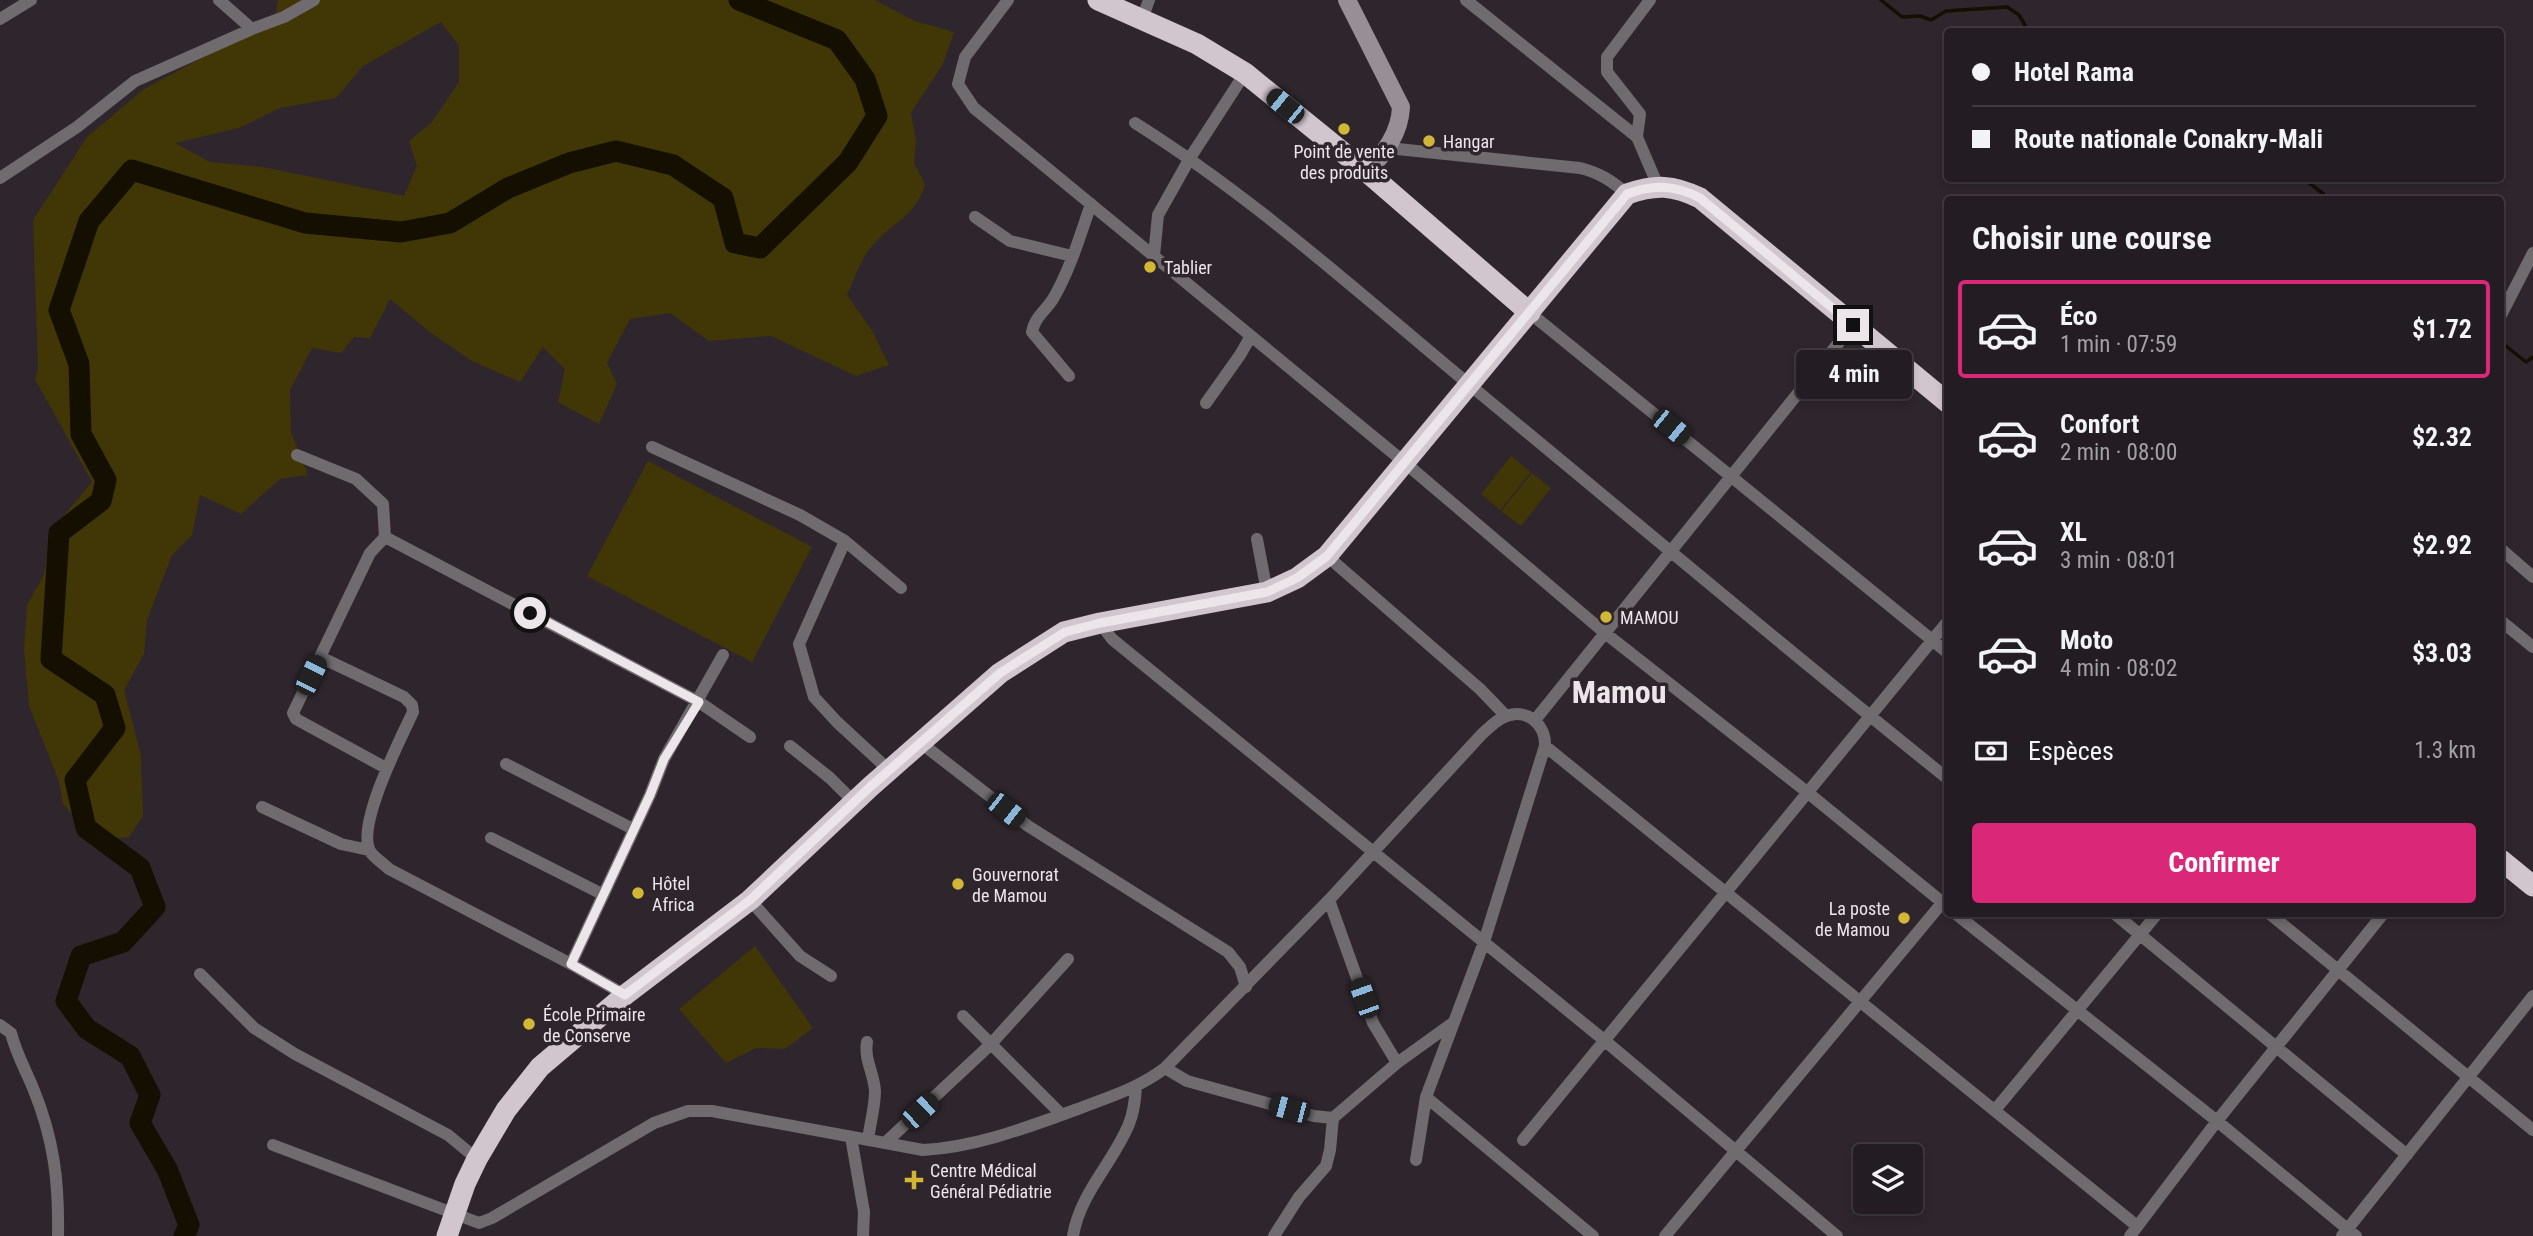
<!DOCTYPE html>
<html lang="fr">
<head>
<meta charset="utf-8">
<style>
  :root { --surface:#231c22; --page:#2f292f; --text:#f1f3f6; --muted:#a3a1a5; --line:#403a40; --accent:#db2777 }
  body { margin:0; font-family:"Roboto Condensed",sans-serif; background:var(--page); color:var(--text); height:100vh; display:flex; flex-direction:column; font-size:26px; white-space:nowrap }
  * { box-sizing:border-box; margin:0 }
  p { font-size:23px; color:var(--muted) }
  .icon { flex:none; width:38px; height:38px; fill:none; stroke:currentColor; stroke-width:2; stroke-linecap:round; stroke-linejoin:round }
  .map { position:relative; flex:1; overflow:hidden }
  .drawer { position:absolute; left:1944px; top:196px; width:560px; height:721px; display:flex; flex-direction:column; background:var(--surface); border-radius:7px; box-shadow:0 4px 10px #0003,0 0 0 2px var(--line) }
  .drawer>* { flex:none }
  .banner { position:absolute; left:1944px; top:28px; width:560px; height:154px; border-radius:7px; box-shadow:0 4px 10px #0003,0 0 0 2px var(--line); display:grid; align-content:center; height:154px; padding:0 28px; background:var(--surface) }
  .tools { position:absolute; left:1853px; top:1144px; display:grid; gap:14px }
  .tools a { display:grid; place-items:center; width:70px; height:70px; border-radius:7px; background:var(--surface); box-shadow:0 4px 10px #0003,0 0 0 2px var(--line); font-size:35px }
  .end { position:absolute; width:32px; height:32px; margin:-16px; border:9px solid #ece6ea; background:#111; box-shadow:0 0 0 4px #111 }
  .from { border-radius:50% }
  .bubble { position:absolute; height:49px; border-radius:7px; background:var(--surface); box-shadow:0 4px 10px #0003,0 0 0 2px var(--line); font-size:23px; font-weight:700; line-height:49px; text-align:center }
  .car { position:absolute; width:21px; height:42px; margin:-21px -10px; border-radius:9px; box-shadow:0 0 5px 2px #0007; background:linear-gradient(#222 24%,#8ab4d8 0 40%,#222 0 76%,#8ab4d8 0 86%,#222 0) }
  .banner b { display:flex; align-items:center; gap:24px; height:66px; font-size:26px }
  .banner b+b { border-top:2px solid var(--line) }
  .banner i { width:18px; height:18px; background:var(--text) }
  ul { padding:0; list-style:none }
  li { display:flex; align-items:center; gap:21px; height:98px; margin:0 14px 10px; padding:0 14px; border:4px solid transparent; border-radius:7px }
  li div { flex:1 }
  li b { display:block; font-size:26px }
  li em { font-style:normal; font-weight:700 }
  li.on { border-color:var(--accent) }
  li>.icon { width:63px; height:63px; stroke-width:1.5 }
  h2 { padding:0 28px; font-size:32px; line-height:84px }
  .pay { display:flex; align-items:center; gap:18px; height:77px; padding:0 28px; font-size:26px }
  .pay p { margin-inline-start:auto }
  .button { display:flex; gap:14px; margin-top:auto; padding:14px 28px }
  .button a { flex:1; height:80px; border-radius:7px; background:var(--accent); color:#fff; font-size:28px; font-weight:700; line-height:80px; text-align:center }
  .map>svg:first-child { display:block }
  .green { fill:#403606; fill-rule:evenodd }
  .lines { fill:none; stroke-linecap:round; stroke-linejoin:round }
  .stream { stroke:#140f00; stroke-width:3.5 }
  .river { stroke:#140f00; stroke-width:21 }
  .street { stroke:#6f6b6e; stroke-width:12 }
  .secondary { stroke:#978f95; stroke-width:18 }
  .highway { stroke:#d1c5ce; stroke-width:21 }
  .route { stroke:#ece6ea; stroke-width:9 }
  .poi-dot { fill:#d2b736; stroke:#2f262d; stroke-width:2.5 }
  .labels { text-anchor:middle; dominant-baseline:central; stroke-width:7; stroke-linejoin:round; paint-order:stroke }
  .poi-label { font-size:18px; fill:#ece6ea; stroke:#2f262d; text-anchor:start }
  .town-label { font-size:32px; font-weight:bold; fill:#ece6ea; stroke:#2f262d }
</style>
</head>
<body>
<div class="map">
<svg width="2533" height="1236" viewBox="0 0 2533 1236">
  <rect width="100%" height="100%" fill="#2f262d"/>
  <path class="green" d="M278 0H875L915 21 954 32 943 64 911 113 916 141 914 163 925 184C916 217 892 222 872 246 861 258 854 280 847 295L873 332 889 365 856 376 771 336 709 341 670 313 630 319 607 363 617 384 599 424 558 402 565 369 543 347 520 382 472 361 431 333 390 299 370 338 354 337 341 353 312 348 290 390 291 432 308 475 280 479 241 514 200 495 192 535 172 555 147 620 144 654 124 690 141 755 143 816 129 837 95 840 63 804 59 781 29 706 24 650 27 605 44 575 51 531 92 482 35 379 38 368 33 220 87 137 144 89 242 36 274 24ZM441 22 459 46V82L432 122 409 141 417 166 404 196 263 167 210 162 175 143 239 128 280 108 336 98 363 66Z
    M1511 456 1531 472 1500 510 1481 494Z
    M648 461 812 547 752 662 587 576Z
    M1532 473 1551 488 1521 526 1501 511Z
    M755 946 813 1028 785 1049 756 1048 726 1063 679 1009Z"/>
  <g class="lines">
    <path class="stream" d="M1881 0 1902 17 1920 16 1931 20 1946 11 2007 7 2019 15 2029 32
      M2303 178 2331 200
      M2501 342 2526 362 2533 357"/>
    <path class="river" d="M184 1236 189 1225 167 1169 140 1123 150 1095 130 1056 87 1029 66 1001 81 956 123 942 155 907 140 868 86 828 75 780 115 728 105 695 51 659 59 533 101 501 106 480 81 434 79 364 59 310 89 221 132 170 305 223 401 232 450 223 508 188 569 163 616 151 673 165 723 198 735 243 760 248 848 162 877 116 865 79 837 40 739 0"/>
    <path class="street" d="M219 0 252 29
      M1008 0 965 57 958 84 974 108 1404 462 1605 633 1807 792 1948 907
      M1466 0 1637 137
      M1650 0 1607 57V72L1640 114 1637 137 1658 186
      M0 19 31 0
      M1142 19 1149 0
      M1135 123C1256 199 1361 295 1471 386 1630 517 1787 650 1948 779
      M1388 148 1580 168C1600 173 1612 181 1627 194
      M0 178 77 127 135 81 252 29 284 17 314 0
      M975 217 1010 241 1072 256
      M1154 256 1158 215 1190 158 1245 73
      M1530 313 1948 653
      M2501 315 2533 253
      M1069 376 1032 332C1034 318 1046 310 1053 299 1070 270 1080 236 1091 204
      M1206 403 1240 355 1251 336
      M652 447 800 515 845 541 901 588
      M297 455 356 479 383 504 385 537 370 553 293 713 296 719 386 768
      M385 537 699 702 750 737
      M1257 539 1267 592
      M845 541 799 644 814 697 837 722 889 770
      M2501 549 2533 577
      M1327 556 1480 689 1506 716
      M2501 621 2533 647
      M1100 623 1112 639 1604 1040 1837 1236
      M320 657 404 697 412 705 413 712C401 738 356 825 370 851 373 857 384 864 389 869L571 964 625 995
      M1535 720 1853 325
      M921 743 1028 826 1228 952 1240 967 1246 987
      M790 746 830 778 854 802
      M1545 746 2137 1226
      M506 764 633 829
      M262 807 341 844 369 850
      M491 838 602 894
      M750 900 800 956 831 976
      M1329 900 1373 1023 1397 1063
      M1956 914 2217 1121 2356 1236
      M2115 914 2407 1155
      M2270 914 2533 1130
      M571 964 650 795 664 759 723 655
      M200 974 254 1028 295 1054 448 1135 477 1159
      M963 1016 1062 1115
      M0 1025 11 1033C16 1053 25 1069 33 1088 54 1139 59 1182 58 1236
      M867 1042C864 1060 874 1073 875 1091 875 1107 870 1124 868 1140
      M1165 1068 1187 1081 1314 1116 1333 1118 1397 1063 1454 1022
      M1426 1097 1593 1236
      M1995 1110 2157 914
      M851 1137 864 1212 863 1236
      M1523 1140 1948 621
      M885 1143 990 1045 1068 959
      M273 1145 479 1223 492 1218 654 1123 688 1111H712L923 1150C977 1147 1028 1127 1078 1109 1109 1097 1139 1088 1165 1068L1329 900 1482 734C1489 728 1495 721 1504 717 1526 707 1546 724 1545 746L1484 942 1426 1097 1416 1160
      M1073 1236C1080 1193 1113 1163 1129 1124 1134 1112 1135 1100 1136 1087
      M1274 1236 1299 1197 1326 1166 1330 1150 1333 1118
      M1665 1236 1947 897
      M2130 1236 2217 1121 2383 914
      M2342 1236 2533 996"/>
    <path class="secondary" d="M1347 0 1401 107C1400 134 1384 153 1367 172"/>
    <path class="highway" d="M1098 0 1197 44 1245 73 1367 172 1530 313
      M2501 860 2533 886
      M447 1236 465 1184 477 1159 506 1110 540 1067 625 995 750 900 870 787 1000 673 1064 632 1100 623 1267 592 1297 578 1327 556 1627 194C1656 184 1673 185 1700 198L1948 403"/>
  </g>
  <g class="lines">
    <path class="route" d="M530 613 699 702 664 759 650 795 571 964 625 995 750 900 870 787 1000 673 1065 632 1100 623 1267 592 1297 578 1327 556 1627 194C1654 184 1675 185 1700 198L1853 325"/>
  </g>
  <g class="poi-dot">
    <circle cx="1344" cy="129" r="7"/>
    <circle cx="1429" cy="141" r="7"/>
    <circle cx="1150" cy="267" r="7"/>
    <circle cx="1606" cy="617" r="7"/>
    <circle cx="958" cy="884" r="7"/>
    <circle cx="638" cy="893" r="7"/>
    <circle cx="1904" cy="918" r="7"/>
    <circle cx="529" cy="1024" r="7"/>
    <path d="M910.5 1169.5h7v7h7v7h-7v7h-7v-7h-7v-7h7z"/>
  </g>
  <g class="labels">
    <g class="poi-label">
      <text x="1443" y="141">Hangar</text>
      <text x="1344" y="151" text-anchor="middle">Point de vente<tspan x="1344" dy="21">des produits</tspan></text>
      <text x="1164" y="267">Tablier</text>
      <text x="1620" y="617">MAMOU</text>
      <text x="972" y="874">Gouvernorat<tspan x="972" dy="21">de Mamou</tspan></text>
      <text x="652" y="883">Hôtel<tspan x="652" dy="21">Africa</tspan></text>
      <text x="1890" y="908" text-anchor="end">La poste<tspan x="1890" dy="21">de Mamou</tspan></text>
      <text x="543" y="1014">École Primaire<tspan x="543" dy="21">de Conserve</tspan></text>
      <text x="930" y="1170">Centre Médical<tspan x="930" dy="21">Général Pédiatrie</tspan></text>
    </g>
    <g class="town-label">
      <text x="1619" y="692">Mamou</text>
    </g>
  </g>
</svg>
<div class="tools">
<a><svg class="icon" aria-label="layers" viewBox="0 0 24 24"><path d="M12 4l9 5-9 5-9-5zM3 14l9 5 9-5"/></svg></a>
</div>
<i class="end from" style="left:530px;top:613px"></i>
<i class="end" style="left:1853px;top:325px"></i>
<div class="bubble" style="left:1796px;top:350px;width:116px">4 min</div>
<i class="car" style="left:1285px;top:106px;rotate:309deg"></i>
<i class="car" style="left:1671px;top:427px;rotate:129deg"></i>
<i class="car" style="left:311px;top:675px;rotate:26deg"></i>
<i class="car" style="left:1006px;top:810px;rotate:128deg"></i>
<i class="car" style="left:1364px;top:998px;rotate:340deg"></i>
<i class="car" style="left:1289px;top:1109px;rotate:285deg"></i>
<i class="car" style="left:920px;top:1111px;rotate:47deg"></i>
<div class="banner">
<b><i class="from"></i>Hotel Rama</b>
<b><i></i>Route nationale Conakry-Mali</b>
</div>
<section class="drawer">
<h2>Choisir une course</h2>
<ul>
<li class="on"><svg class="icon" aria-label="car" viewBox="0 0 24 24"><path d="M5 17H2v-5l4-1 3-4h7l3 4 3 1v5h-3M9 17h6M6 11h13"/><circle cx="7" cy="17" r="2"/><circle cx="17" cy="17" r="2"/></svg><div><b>Éco</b><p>1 min · 07:59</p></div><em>$1.72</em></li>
<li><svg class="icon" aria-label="car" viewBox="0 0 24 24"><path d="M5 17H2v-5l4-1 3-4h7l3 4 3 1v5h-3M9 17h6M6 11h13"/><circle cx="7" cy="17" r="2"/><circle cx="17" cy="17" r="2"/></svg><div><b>Confort</b><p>2 min · 08:00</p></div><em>$2.32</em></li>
<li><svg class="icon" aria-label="car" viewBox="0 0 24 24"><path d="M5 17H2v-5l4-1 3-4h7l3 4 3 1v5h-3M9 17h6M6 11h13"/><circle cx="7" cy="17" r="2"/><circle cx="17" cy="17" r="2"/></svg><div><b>XL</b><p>3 min · 08:01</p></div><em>$2.92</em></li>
<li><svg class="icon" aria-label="car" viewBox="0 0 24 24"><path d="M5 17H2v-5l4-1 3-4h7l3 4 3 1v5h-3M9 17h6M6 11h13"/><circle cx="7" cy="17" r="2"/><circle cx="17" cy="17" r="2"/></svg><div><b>Moto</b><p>4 min · 08:02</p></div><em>$3.03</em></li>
</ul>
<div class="pay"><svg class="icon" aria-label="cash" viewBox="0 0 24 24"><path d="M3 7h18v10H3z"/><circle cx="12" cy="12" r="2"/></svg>Espèces<p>1.3 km</p></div>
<div class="button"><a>Confirmer</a></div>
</section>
</div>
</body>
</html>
